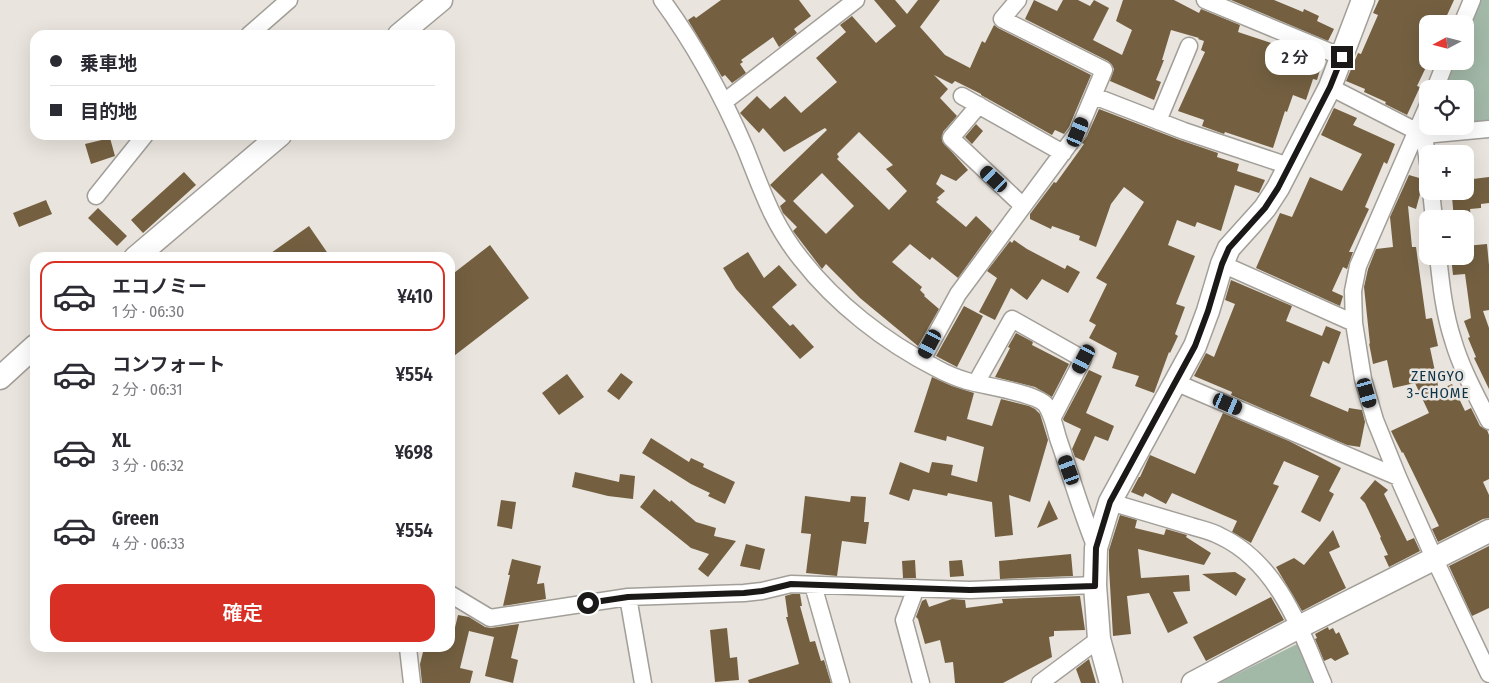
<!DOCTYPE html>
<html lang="ja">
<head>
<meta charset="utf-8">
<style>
  :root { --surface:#fff; --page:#f2f2f3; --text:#2b2b33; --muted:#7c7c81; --line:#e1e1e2; --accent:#d93025 }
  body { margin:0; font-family:"Fira Sans Condensed","Noto Sans JP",sans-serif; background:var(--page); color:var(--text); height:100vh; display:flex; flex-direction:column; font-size:19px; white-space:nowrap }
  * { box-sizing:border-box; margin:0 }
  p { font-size:16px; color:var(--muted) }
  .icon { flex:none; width:28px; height:28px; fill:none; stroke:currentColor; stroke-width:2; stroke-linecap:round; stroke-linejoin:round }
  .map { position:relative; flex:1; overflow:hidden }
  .drawer { position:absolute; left:30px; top:252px; width:425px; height:400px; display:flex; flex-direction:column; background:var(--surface); border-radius:15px; box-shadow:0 5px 20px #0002 }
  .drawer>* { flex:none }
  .guide { position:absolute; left:30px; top:30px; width:425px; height:110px; border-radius:15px; box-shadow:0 5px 20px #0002; display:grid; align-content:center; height:110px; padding:0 20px; background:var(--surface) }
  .needle { width:32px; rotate:263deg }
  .tools { position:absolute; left:1419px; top:15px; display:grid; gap:10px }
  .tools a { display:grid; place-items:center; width:55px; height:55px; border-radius:10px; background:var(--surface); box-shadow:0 5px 20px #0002; font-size:25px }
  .end { position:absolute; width:22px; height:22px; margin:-11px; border:6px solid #1a1917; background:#fff; box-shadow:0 0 0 2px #fff }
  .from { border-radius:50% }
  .bubble { position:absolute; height:35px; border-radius:15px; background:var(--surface); box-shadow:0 5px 20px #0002; font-size:16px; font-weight:600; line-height:35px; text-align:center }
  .car { position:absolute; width:15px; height:30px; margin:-15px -8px; border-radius:6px; box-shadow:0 0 4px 1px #0007; background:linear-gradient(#222 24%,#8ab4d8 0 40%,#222 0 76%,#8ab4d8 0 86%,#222 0) }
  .guide b { display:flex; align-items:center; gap:18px; height:48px; font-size:19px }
  .guide b+b { border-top:1px solid var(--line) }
  .guide i { width:12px; height:12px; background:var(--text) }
  ul { padding:9px 0 0; list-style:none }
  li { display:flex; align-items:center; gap:15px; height:70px; margin:0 10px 8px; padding:0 10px; border:2px solid transparent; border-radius:15px }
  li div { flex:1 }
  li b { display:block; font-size:19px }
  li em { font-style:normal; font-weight:600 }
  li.selected { border-color:var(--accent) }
  li>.icon { width:45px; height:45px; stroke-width:1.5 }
  .cta { display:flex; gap:10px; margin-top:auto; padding:10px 20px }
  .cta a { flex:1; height:58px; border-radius:15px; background:var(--accent); color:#fff; font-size:20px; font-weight:600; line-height:58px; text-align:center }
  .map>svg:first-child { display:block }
  .green { fill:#a3b9a8 }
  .building { fill:#746041; fill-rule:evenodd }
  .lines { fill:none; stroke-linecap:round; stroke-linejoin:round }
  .street-casing { stroke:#a29e98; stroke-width:19 }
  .secondary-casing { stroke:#a29e98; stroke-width:25 }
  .street { stroke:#fff; stroke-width:16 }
  .secondary { stroke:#fff; stroke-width:22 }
  .route { stroke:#1a1917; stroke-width:6 }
  .labels { text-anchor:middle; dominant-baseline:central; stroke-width:5; stroke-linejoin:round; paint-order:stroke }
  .neighbourhood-label { font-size:15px; letter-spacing:1px; fill:#0b334a; stroke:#e9e4dd }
</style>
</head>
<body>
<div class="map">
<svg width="1489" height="683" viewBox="0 0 1489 683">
  <rect width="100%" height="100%" fill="#e9e4dd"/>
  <path class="green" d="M1481 0H1489V121L1465 123V89H1443L1455 61H1465V38Z
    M1297 644 1314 683H1219Z"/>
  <path class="building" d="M721 0H799L811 16 794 29 797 33 779 47 773 37 741 60 743 62 740 64 746 73 732 83 725 75 722 77 688 20 694 16 696 18Z
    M874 0H895L907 14 918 0H940L920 27 945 55 970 68 982 41 985 43 994 25 998 28 1091 75 1069 127 1064 134 1055 130 1052 135 981 95V94L955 81 952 84 934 75 948 89 940 98 957 116 943 132 942 141 968 170 956 181 941 174 936 184 945 191 937 198 939 199 936 202 966 227 976 216 992 231 958 278 932 257 930 260 910 244 892 262 922 287 920 290 925 295 924 296 939 309 918 346 860 298 826 264 822 269 793 231 797 227 783 213 780 206 786 201 770 185 827 130 825 128 784 152 763 128 759 133 740 113 757 96 770 109 785 96 801 113 837 82 816 58 846 32 840 25 852 16 876 43 896 26ZM859 132 893 165 886 169 907 191 889 210 837 159 839 157 837 154ZM822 173 854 206 826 234 793 201Z
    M1034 0 1057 11 1063 0H1078L1090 6 1094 0 1109 8 1093 40 1122 55 1132 30 1116 21 1123 0H1174L1199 13 1201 9 1240 25 1238 32 1323 60 1317 80 1313 79 1306 100 1293 95 1287 112 1285 111 1273 148 1225 132 1224 134 1202 126 1204 120 1178 111 1205 52 1201 50 1204 41 1198 39 1199 38 1171 30 1162 60H1164L1156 80 1161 82 1154 100 1110 81 1114 69 1112 65 1108 61 1025 19Z
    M1231 0H1274L1303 12 1304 9 1319 16 1317 21 1334 29 1328 41Z
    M1379 0H1454L1443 24H1428V63L1417 86 1420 87 1407 115 1385 104 1386 102 1364 92 1365 89 1346 81 1358 53 1361 54 1378 15 1373 13Z
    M1334 108 1357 118 1353 125 1395 144 1387 164 1384 162 1365 207 1369 209 1349 252H1353L1347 269 1343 267 1332 291 1343 296 1340 306 1256 268 1280 213 1292 217 1310 177 1342 191 1362 154 1321 135Z
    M1099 109 1180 140 1218 153 1217 157 1239 164 1237 171 1265 180 1259 193 1235 185 1221 231 1197 222 1195 227 1177 220 1168 245 1195 256 1176 304 1185 307 1175 334 1178 336 1170 353 1169 352 1154 393 1135 386 1139 376 1112 368 1117 353 1089 338 1096 325 1089 321 1107 284 1096 278 1144 202 1124 187 1111 204 1096 247 1079 240 1080 236 1052 226 1051 229 1030 219V214L1054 182 1056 183 1084 144 1082 143 1087 136Z
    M976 124 983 131 972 144 965 137Z
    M110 138 115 156 91 164 85 144Z
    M184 172 196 185 143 233 131 220Z
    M1409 175 1426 180 1422 187 1416 209 1408 206 1412 247H1416L1426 319 1432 318 1438 346 1430 348 1439 390 1452 384 1465 411 1471 408 1480 426 1487 430 1489 435V479L1483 482 1489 495V518L1483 519 1438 542 1432 529 1439 526 1403 452 1402 453 1391 431 1429 413 1415 383 1393 388 1387 360 1373 364 1369 343 1370 344 1364 287 1368 269 1376 249 1393 247 1390 217Z
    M1489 177V203L1481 204V208L1470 209 1471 219H1454L1452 197 1457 196 1456 191H1465V180Z
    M46 200 52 214 19 227 13 213Z
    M98 208 127 236 117 246 88 218Z
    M309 226 331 258H264Z
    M1014 240 1027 249 1065 269 1067 265 1080 272 1068 293 1042 279 1027 300 1011 288 995 320 979 312 997 278 987 271 1010 241 1012 243Z
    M1487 244 1489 265V310L1483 311 1489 328V389L1474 358 1476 357 1468 338 1470 337 1464 321 1471 318 1465 274 1453 275 1451 256H1465V246Z
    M490 245 529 298 450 359V276Z
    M748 252 764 278 779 265 797 285 772 307 790 326 793 324 814 347 800 359 736 289 723 268Z
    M1231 280 1292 306 1286 321 1322 336 1326 326 1341 332 1329 364 1323 361 1310 396 1348 412 1349 408 1362 410 1365 422 1360 447 1347 445 1231 395 1232 392 1194 376 1206 353 1214 357 1235 304 1225 300Z
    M964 306 983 316 957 367 936 356Z
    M1016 333 1033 342 1032 345 1069 364 1052 397 1035 387 995 377 1010 348 1008 347Z
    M1089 370 1102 376 1086 413 1114 426 1108 441 1095 436 1084 461 1075 457 1072 449 1081 429 1064 421 1063 419Z
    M621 373 633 382 619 400 607 391Z
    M567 374 584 397 559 415 542 393Z
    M932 377 952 386 974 393 967 419 992 426 1001 399 1029 406 1035 409 1040 414 1048 440 1030 502 1009 495 1013 535 995 537 992 502 948 493 947 496 913 489 909 501 889 494 900 462 929 473 932 462 953 465 951 475 977 482 984 447 947 436 946 441 914 432Z
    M1223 413 1289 441 1341 468 1329 491 1334 494 1320 522 1301 512 1319 476 1284 461 1273 484 1279 486 1251 543 1232 532 1237 521 1172 493 1166 504 1145 493 1143 497 1131 492 1139 477H1140L1150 455 1195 474Z
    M651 438 689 462 691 458 704 464 703 467 735 482 725 504 708 496 710 493 691 484 642 453Z
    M575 472 619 482 620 474 635 476 633 499 608 496 572 487Z
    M1375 480 1388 490 1384 494 1407 541 1414 538 1420 551 1389 567 1384 556 1388 555 1380 538 1381 537 1365 503 1360 498Z
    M654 489 670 502 671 500 696 522 716 528 714 536 736 541 708 577 698 569 709 554 691 548 640 507Z
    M805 496 850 502 851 496 866 497 864 522H869L866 544 842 541 837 576 806 573 811 534 801 533Z
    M501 500 516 502 512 529 497 526Z
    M1049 500 1058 519 1037 528Z
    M1120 515 1137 520 1135 528 1164 535 1166 529 1187 535 1186 537 1211 553 1204 565 1138 549 1141 578 1189 575 1190 591 1173 592 1188 623 1168 633 1149 593 1127 596 1131 634 1113 636 1109 568V550Z
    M1333 530 1340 547 1329 552 1346 588 1302 611 1276 567 1294 558 1304 565Z
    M746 544 765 549 760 570 740 566Z
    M1489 546V608L1472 616 1449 566Z
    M1071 554 1073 576 1000 579 999 561Z
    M512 559 541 566 537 584 544 583 546 599 503 606 510 575H508Z
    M915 560 916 578H903L902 561Z
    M962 560 964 576 950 577 949 561Z
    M1235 572 1246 579 1236 596 1202 574Z
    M792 594H800L802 606H800L810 642 815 641 821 661 824 660 831 683H749L748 680 799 664 786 617H788L785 596Z
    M1080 596 1085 630 1054 631V636L1049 637 1052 657 1003 683H955L953 662 945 663 940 640 925 644 918 619 916 617 922 601 926 599 929 607 952 599 965 600 966 608 1003 603 1002 599Z
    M1271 597 1284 620 1206 661 1193 637Z
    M458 615 469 617 485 627 491 628 519 624 511 658 518 660 513 683 485 676 494 637 469 631 460 668 473 671 470 683H422L420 664 424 648H450Z
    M1328 627 1329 630 1333 628 1336 634 1339 632 1349 654 1335 661 1331 658 1324 661 1315 639 1317 638 1315 634Z
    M727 628 730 658 737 657 739 680 715 682 710 630Z
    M1089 659 1096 683H1081L1076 669Z"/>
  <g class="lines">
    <defs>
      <path id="street" d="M662 0C695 45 723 97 745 148 762 190 772 223 801 259 836 304 885 342 936 368 945 373 957 378 967 381 984 386 1037 393 1046 405 1054 417 1055 431 1060 444 1072 479 1082 514 1096 548
        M1205 0 1342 57
        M1462 24 1472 0
        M249 35 289 0
        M1330 87 1424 135 1489 129
        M1435 89 1446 61
        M962 96 1063 153
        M1094 96 1184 131 1289 166
        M724 102 856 0
        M979 105 951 138 1023 206
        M1428 105 1358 266 1353 291 1354 323 1363 379 1375 420 1398 477 1435 560 1489 674
        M1158 121 1189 46
        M1424 135 1428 163
        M1431 191 1434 219
        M96 196 145 135
        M1438 256C1441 284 1444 313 1453 340 1461 368 1476 395 1489 421
        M1222 264 1354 323
        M922 360 958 294 1078 132 1104 70 1002 19 1018 0
        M976 383 1012 319 1083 359 1053 417
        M1177 383 1398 477
        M1110 502C1137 510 1164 518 1191 526 1200 529 1211 531 1220 536 1278 563 1300 629 1323 683
        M813 585 841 683
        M916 588 904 620 921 683
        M450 594 490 618 628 597 744 593 762 591 791 584 970 590 1095 585
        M628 597 643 683
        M408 648 412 683
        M1040 683 1099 639"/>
      <path id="secondary" d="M399 35 441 0
        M135 258 280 135
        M0 378 35 346
        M1111 683 1099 639 1095 585 1096 548 1110 502 1195 346 1208 311 1222 264 1229 248 1265 208 1278 188 1330 87 1363 0
        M1193 683 1299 627 1489 531"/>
    </defs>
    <use href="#street" class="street-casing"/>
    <use href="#secondary" class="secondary-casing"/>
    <use href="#street" class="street"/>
    <use href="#secondary" class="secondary"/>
  </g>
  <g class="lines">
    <path class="route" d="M588 603 628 597 744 593 762 591 791 584 970 590 1095 586 1096 548 1110 502 1195 346 1208 311 1222 264 1229 248 1265 208 1278 188 1330 87 1342 57"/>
  </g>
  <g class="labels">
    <g class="neighbourhood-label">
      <text x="1438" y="376">ZENGYO<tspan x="1438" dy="17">3-CHOME</tspan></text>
    </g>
  </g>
</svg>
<div class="tools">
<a><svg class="needle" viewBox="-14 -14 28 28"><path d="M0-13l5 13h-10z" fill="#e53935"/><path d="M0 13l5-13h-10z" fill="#7c7c81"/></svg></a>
<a><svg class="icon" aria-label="locate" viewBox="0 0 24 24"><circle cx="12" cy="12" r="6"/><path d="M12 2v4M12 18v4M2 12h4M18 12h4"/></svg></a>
<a>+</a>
<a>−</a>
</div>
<i class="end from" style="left:588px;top:603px"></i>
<i class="end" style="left:1342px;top:57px"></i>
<div class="bubble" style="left:1265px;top:40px;width:60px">2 分</div>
<i class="car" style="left:1078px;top:132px;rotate:23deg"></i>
<i class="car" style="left:994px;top:179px;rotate:313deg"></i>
<i class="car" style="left:930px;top:344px;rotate:208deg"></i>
<i class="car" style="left:1084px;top:359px;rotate:208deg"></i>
<i class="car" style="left:1367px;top:393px;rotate:164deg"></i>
<i class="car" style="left:1228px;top:404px;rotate:113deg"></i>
<i class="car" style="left:1069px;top:470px;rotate:340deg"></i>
<div class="guide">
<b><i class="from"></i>乗車地</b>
<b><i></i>目的地</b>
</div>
<section class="drawer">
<ul>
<li class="selected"><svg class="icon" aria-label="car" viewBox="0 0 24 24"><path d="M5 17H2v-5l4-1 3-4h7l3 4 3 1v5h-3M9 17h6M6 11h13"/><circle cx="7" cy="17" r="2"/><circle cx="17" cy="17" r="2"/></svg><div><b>エコノミー</b><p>1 分 · 06:30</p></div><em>¥410</em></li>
<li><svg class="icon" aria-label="car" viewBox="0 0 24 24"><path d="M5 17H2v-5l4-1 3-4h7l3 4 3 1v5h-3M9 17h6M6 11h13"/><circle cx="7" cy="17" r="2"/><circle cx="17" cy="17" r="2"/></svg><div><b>コンフォート</b><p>2 分 · 06:31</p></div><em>¥554</em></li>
<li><svg class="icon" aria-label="car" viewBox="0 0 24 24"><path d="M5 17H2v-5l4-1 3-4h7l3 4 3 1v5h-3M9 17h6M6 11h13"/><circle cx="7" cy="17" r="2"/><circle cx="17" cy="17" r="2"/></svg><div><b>XL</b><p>3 分 · 06:32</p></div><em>¥698</em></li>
<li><svg class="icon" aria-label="car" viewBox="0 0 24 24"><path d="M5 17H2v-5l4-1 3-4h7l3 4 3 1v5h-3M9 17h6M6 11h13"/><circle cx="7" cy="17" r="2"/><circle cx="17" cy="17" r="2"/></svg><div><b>Green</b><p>4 分 · 06:33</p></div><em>¥554</em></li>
</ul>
<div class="cta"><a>確定</a></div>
</section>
</div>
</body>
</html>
